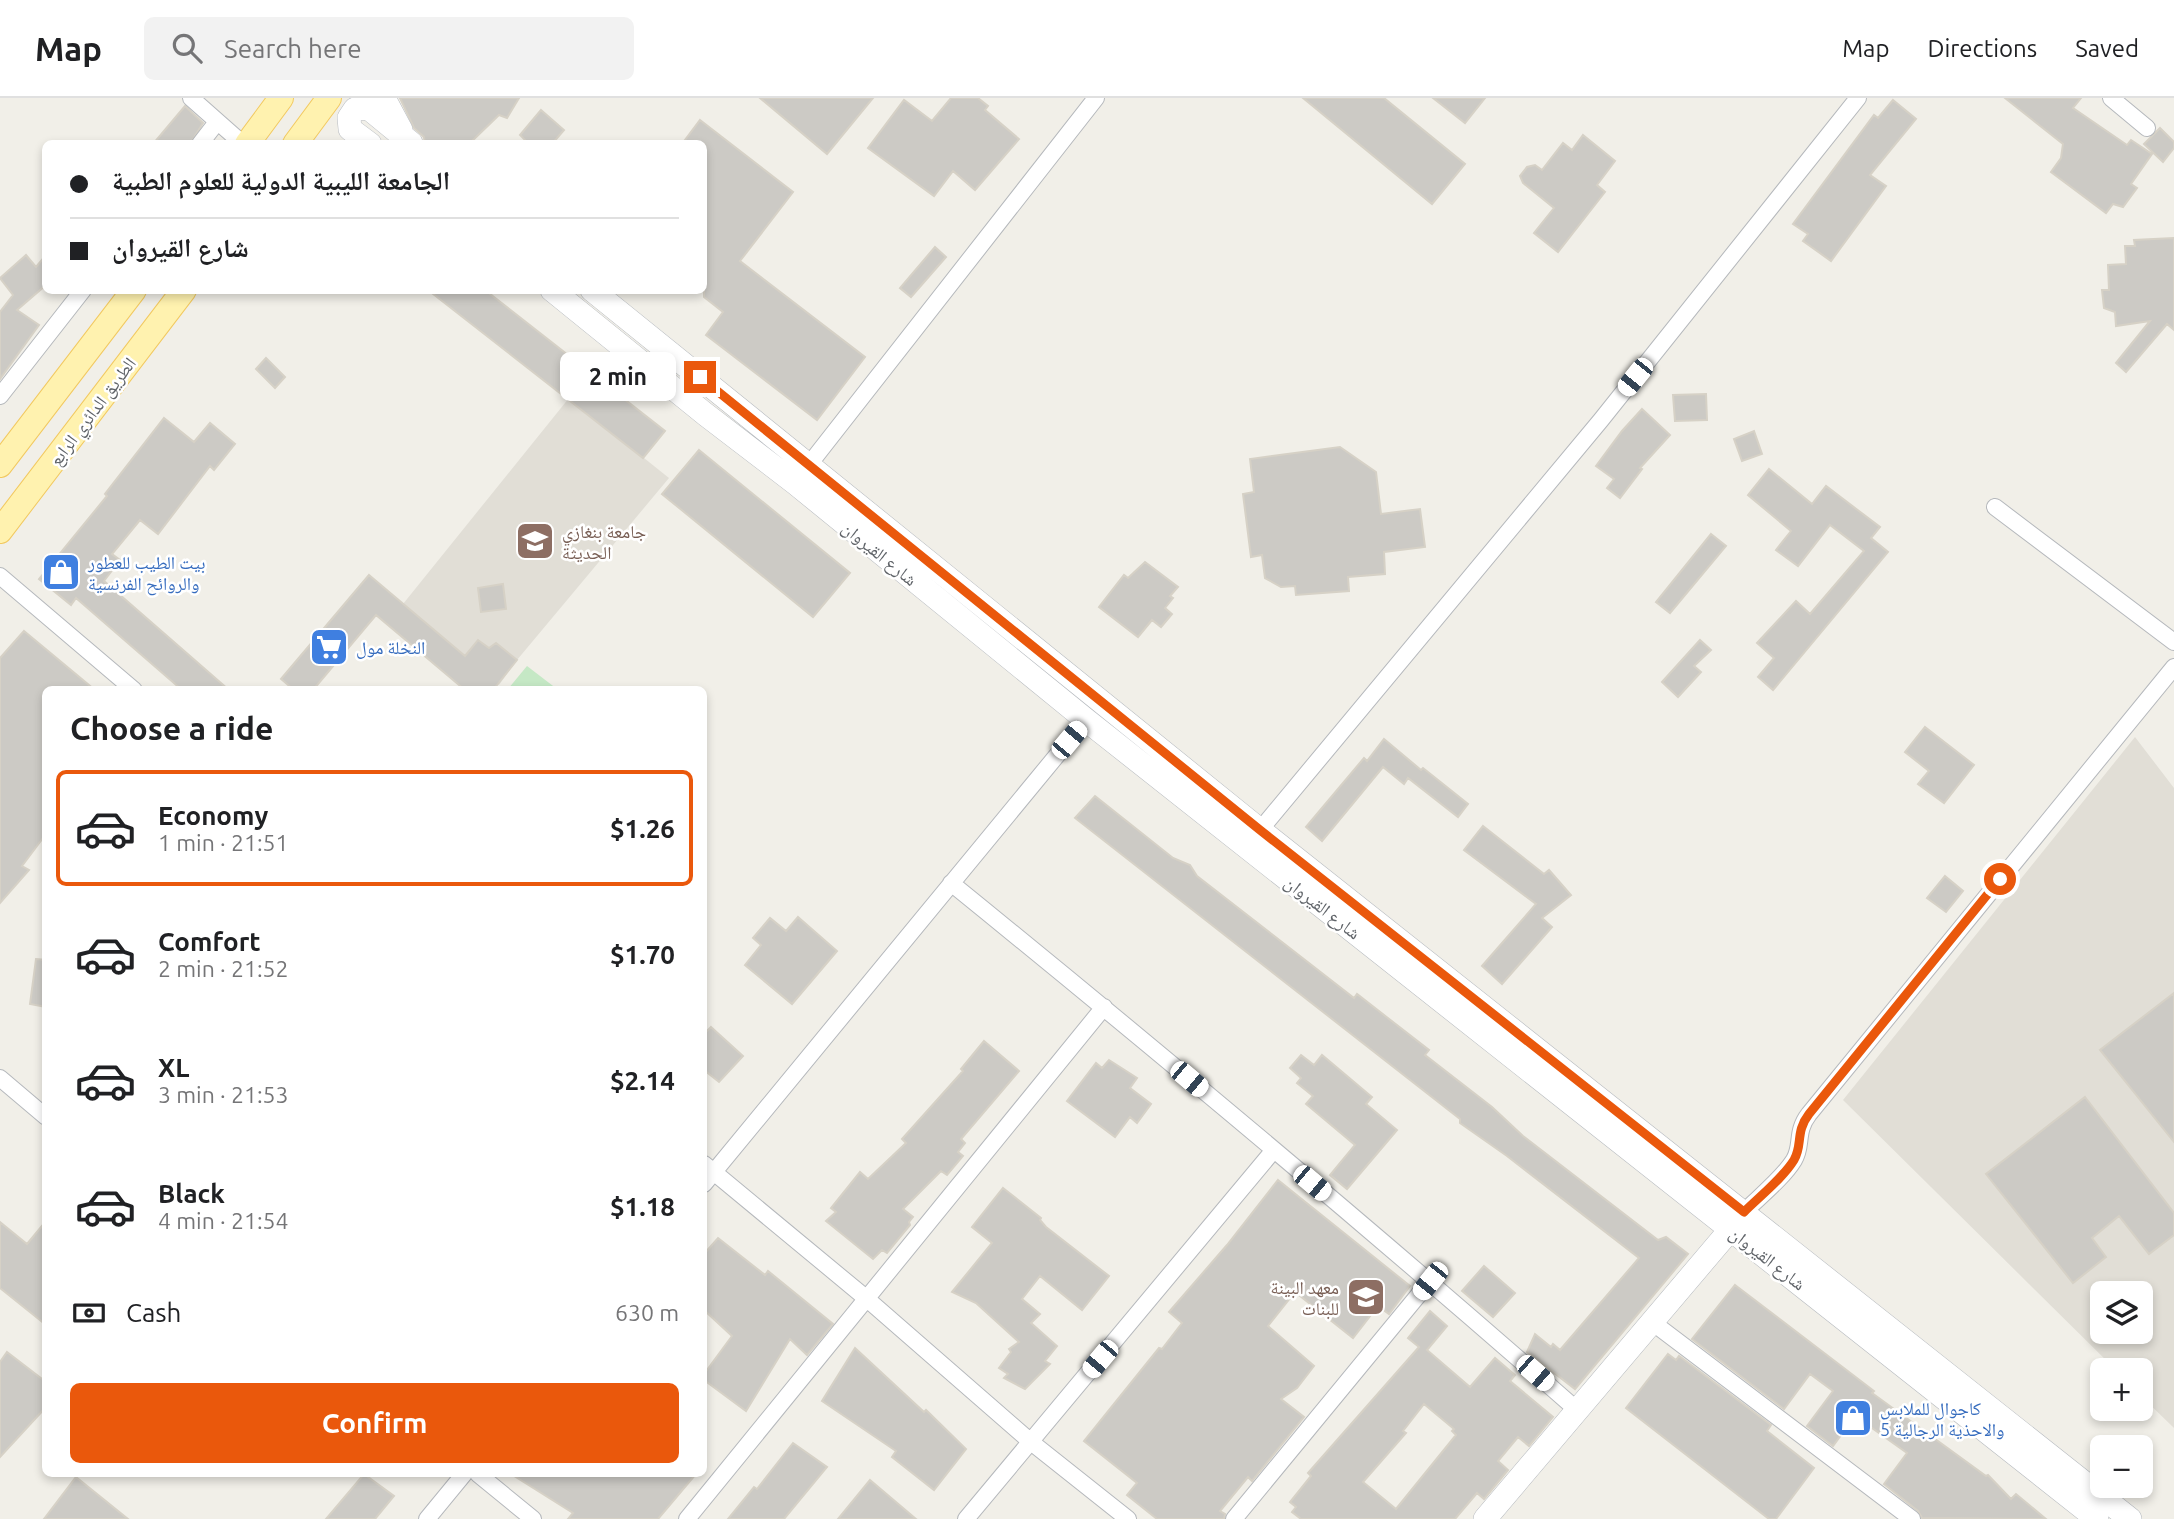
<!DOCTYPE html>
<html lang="en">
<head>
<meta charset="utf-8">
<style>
  :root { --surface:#fff; --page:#f2f2f2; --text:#202124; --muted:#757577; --line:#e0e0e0; --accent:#ea580c }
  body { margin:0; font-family:Ubuntu,"Noto Naskh Arabic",sans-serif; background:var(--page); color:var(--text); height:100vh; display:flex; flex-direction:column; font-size:26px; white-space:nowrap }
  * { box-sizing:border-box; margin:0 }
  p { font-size:23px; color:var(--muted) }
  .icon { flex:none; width:38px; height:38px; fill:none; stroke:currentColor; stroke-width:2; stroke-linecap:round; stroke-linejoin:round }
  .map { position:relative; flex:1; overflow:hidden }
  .panel { position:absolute; left:42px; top:588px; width:665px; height:791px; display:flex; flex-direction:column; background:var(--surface); border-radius:10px; box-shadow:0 4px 10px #0003 }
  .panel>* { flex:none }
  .hud { position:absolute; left:42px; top:42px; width:665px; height:154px; border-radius:10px; box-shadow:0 4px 10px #0003; display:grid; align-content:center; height:154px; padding:0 28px; background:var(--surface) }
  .buttons { position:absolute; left:2090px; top:1183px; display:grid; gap:14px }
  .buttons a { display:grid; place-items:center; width:63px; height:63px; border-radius:10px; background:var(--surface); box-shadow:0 4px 10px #0003; font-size:35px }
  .end { position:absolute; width:32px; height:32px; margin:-16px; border:9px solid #ea580c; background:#fff; box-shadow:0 0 0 4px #fff }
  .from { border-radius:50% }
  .bubble { position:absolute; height:49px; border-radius:10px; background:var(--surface); box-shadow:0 4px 10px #0003; font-size:23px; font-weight:700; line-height:49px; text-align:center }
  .car { position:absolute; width:21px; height:42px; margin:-21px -10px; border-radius:9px; box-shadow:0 0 5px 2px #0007; background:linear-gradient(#fff 24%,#345 0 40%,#fff 0 76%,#345 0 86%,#fff 0) }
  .hud b { display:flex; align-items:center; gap:24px; height:66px; font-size:26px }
  .hud b+b { border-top:2px solid var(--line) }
  .hud i { width:18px; height:18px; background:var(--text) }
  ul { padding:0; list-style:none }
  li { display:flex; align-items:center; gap:21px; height:116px; margin:0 14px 10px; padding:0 14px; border:4px solid transparent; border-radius:10px }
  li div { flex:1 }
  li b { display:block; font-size:26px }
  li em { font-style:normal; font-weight:700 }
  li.current { border-color:var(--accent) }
  li>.icon { width:63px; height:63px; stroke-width:1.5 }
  h2 { padding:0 28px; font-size:32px; line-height:84px }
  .pay { display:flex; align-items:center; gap:18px; height:77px; padding:0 28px; font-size:26px }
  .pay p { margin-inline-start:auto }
  .primary-button { display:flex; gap:14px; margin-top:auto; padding:14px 28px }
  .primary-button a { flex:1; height:80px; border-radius:10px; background:var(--accent); color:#fff; font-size:28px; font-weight:700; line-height:80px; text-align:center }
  header { display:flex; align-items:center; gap:42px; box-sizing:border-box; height:98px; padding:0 35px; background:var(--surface); border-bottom:2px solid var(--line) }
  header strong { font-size:33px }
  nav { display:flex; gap:38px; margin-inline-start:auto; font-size:24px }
  .search { width:490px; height:63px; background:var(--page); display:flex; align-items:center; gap:18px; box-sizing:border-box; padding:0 24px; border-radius:10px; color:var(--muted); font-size:26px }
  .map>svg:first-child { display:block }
  .education { fill:#e1ded6; fill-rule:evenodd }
  .green { fill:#c5e8c5 }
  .building { fill:#cccac5; stroke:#d6d1c6; stroke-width:2; fill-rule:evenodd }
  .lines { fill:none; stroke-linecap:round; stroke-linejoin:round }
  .street-casing { stroke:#b5b8bc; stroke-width:18 }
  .secondary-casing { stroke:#b6babf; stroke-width:24 }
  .primary-casing { stroke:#f2c960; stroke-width:26 }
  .street { stroke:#fff; stroke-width:16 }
  .secondary { stroke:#fff; stroke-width:23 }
  .primary { stroke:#fff2af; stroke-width:24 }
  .route { stroke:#ea580c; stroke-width:9 }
  .labels { text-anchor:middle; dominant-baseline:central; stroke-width:5; stroke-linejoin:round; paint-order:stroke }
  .street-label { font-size:18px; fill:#5f6368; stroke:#fff }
  .education-label { font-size:18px; fill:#785e54; stroke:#fff; text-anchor:start }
  .shop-label { font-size:18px; fill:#366cbe; stroke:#fff; text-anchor:start }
</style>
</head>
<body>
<header>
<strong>Map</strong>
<div class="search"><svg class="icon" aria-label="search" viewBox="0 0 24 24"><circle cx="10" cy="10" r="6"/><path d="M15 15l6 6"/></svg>Search here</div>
<nav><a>Map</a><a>Directions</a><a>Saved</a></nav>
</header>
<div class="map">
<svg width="2174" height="1421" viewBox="0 0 2174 1421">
  <rect width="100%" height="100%" fill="#f1efe8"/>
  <path class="education" d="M569 300 669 380 517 562 499 587 403 506Z
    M2135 639 2174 690V1330L2140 1297V1272H2116L1843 1002ZM2102 1195H2140V1234H2102Z"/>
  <path class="green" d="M527 568 557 591H508Z"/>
  <path class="building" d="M400 0H519L507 20 499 17 469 46H425L424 39 414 30Z
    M760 0H873L827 56Z
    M951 0H978L988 8 985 12 1019 41 975 92 953 73 934 98 868 50 904 2 932 23Z
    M1303 0H1384L1465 66 1432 106Z
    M1433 0H1485L1465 25Z
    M2005 0H2081L2073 10 2127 47 2131 42 2152 56 2131 86 2137 90 2123 109 2113 106 2106 115 2051 74 2061 60 2063 46Z
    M1893 2 1916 21 1870 77 1886 88 1831 163 1803 143 1808 136 1793 126 1874 17 1878 20Z
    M185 8 203 25 190 46H153Z
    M541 12 564 32 552 46H529L520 37Z
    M700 22 793 94 740 163 865 259 817 322 706 237 723 214 704 199V46H682Z
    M2160 30 2174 44V50L2163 64 2144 46Z
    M1583 37 1615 63 1597 87 1605 94 1558 154 1534 135 1554 110 1523 85 1520 78 1527 69 1535 67 1542 72 1563 45 1572 52Z
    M2174 140V232L2167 226 2126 274 2116 265 2150 223 2116 228 2115 214 2104 210 2102 192H2109L2108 167 2126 166 2125 148H2135L2134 142Z
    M935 149 946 159 911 199 900 190Z
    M26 157 36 169 46 157V187L17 212 39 227 0 281V214L13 197 0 180Z
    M428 192H485L665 333 643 360Z
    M266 260 285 279 275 290 256 271Z
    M1706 296 1707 322 1675 323 1673 297Z
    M1642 311 1670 337 1640 370 1642 371 1620 400 1607 390 1614 381 1596 368 1622 333Z
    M164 320 194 344 210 325 235 346 214 372 210 368 158 436 140 422 112 456 120 462 104 483 229 592H182L76 500 71 507 39 481 107 398 105 396Z
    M1754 333 1762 356 1742 363 1734 341Z
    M1340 349 1376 374 1381 416 1420 411 1425 449 1384 454 1385 476 1348 479 1349 493 1296 497 1295 488 1281 489 1265 480 1262 457 1251 459 1243 396 1254 394 1250 361Z
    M699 352 850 475 813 519 662 396Z
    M1769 371 1812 406 1826 388 1880 429 1871 440 1888 454 1773 592 1758 579 1774 560 1757 545 1796 503 1810 516 1864 453 1830 427 1798 468 1776 452 1791 433 1748 397Z
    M1711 436 1726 448 1670 515 1656 504Z
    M1145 464 1178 489 1170 498 1173 500 1165 510 1172 516 1161 529 1152 522 1138 539 1099 509 1124 477 1128 480Z
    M369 477 465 558 478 542 489 550 496 545 517 562 493 592H465L376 517 313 592H294L281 581Z
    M503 486 506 511 481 514 478 490Z
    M24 533 95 592H46V736L22 768 29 772 0 805V560Z
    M1700 542 1711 552 1694 568 1701 574 1678 599 1662 584Z
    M1925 629 1974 667 1944 705 1918 686 1929 673 1905 654Z
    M1384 641 1421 672 1423 670 1468 706 1458 719 1408 680 1404 686 1383 669 1322 743 1306 729 1364 660 1367 663Z
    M1095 698 1173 760 1190 767 1197 778 1354 900 1357 896 1429 952 1425 957 1492 1009 1523 1038 1658 1142 1666 1139 1688 1156 1575 1291 1527 1254 1535 1236 1551 1249 1553 1246 1560 1252 1639 1160 1507 1058 1460 1025V1021L1075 720Z
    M1483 728 1544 776 1549 772 1571 797 1542 820 1552 829 1502 886 1482 868 1536 806 1464 752Z
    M1945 778 1963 793 1946 814 1927 800Z
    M798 819 837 853 792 906 745 867 761 847 753 840 770 820 786 833Z
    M36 861 46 862V909L30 906Z
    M2174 895V1044L2100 952Z
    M711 929 743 958 719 984 704 972V936Z
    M984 943 1019 973 961 1041 965 1045 958 1054 963 1058 947 1077 941 1073 903 1111 913 1119 909 1124 910 1127 887 1155 882 1152 873 1161 826 1123 836 1114 831 1110 860 1074 868 1081 906 1045 902 1041 963 973 961 971Z
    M1301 957 1314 967 1322 957 1372 999 1366 1006 1397 1032 1347 1091 1330 1077 1355 1047 1306 1006 1313 998 1297 985 1301 980 1290 970Z
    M1109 962 1137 980 1130 990 1151 1006 1137 1025 1130 1019 1115 1039 1067 1003 1096 965 1102 970Z
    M2085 999 2174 1115V1137L2149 1156 2119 1118 2092 1140 2106 1159 2073 1185 1986 1076Z
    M1278 1082 1410 1188 1389 1216 1378 1208 1353 1240 1295 1194 1268 1228 1314 1268 1297 1290 1281 1301 1304 1319 1252 1383 1248 1379 1220 1413 1225 1416 1224 1421H1157L1127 1397 1137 1385 1084 1343 1159 1250 1162 1251 1182 1225 1169 1214 1227 1147Z
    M1003 1090 1041 1120 1040 1122 1046 1129 1109 1178 1082 1212 1040 1178 1022 1201 1040 1216 1031 1225 1057 1248 1045 1263 1050 1266 1025 1291 1004 1280 1008 1276 999 1270 1011 1254 1009 1251 1019 1244 976 1205 952 1194 992 1145 972 1129Z
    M46 1123V1227L0 1190V1124L27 1146Z
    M718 1140 765 1177 768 1173 833 1226 807 1257 790 1241 746 1313 704 1282V1276L732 1238 704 1212V1156Z
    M1484 1168 1515 1195 1493 1219 1462 1193Z
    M1735 1187 1874 1293 1872 1295 1986 1378 1988 1377 2011 1401 2016 1396 2046 1421 1922 1420 1918 1413 1884 1386 1907 1355 1855 1318 1833 1348 1807 1328 1833 1293 1810 1276 1784 1311 1692 1241Z
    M1430 1213 1447 1228 1427 1252 1470 1289 1495 1260 1515 1277 1510 1283 1553 1319 1529 1348 1518 1339 1498 1363 1508 1372 1484 1401 1477 1395 1455 1421H1301L1292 1414 1296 1409 1290 1404 1311 1378 1308 1375 1419 1249 1408 1240ZM1424 1306 1454 1331 1452 1333 1456 1337 1396 1411 1363 1384 1406 1335 1403 1333Z
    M855 1250 924 1314 926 1312 966 1351 934 1392 892 1359 896 1353 822 1303Z
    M7 1254 46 1284V1309L0 1359V1264Z
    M1668 1256 1676 1262 1679 1258 1771 1327 1767 1333 1814 1370 1776 1421H1769L1626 1310Z
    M793 1345 827 1369 784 1421H728L754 1389 757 1391Z
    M364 1376 394 1398 375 1421H326Z
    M511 1376H696L658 1421H568L573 1415Z
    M76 1379 128 1421H44Z
    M870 1382 916 1421H838Z"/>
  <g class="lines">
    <defs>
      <path id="street" d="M191 0 243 46
        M2111 0 2147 30
        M200 46 217 24
        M0 298 83 192
        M804 373 1096 0
        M1995 409 2174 544
        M0 478 134 592
        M1260 732 1601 322 1858 0
        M951 785C1163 957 1372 1132 1577 1312
        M0 980 46 1019
        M704 1066 867 1201 1031 1344 1128 1421
        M704 1086 1086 622
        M1744 1114C1759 1099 1783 1080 1794 1062 1803 1047 1795 1034 1809 1016L2174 569
        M1652 1224 1912 1421
        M478 1376 533 1421
        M427 1421 464 1376
        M687 1421 1104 909
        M966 1421 1273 1053
        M1234 1421 1430 1183"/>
      <path id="secondary" d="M384 0 401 32
        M370 46 350 31 349 20 355 11 367 10 372 13 411 45
        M552 192 705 316 795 385 1086 622 2097 1421
        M592 192 1260 732 2130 1421
        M1485 1421 1741 1119"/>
      <path id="primary" d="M247 46 281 0
        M295 46 329 0
        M0 367 134 192
        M0 433 184 192"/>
    </defs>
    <use href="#street" class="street-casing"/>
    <use href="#secondary" class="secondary-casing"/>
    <use href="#primary" class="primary-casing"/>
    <use href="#street" class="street"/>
    <use href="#secondary" class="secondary"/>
    <use href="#primary" class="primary"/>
  </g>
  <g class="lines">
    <path class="route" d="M700 279 1260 732 1744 1114C1759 1099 1783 1080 1794 1062 1803 1047 1795 1034 1809 1016L2000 781"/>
  </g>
  <defs>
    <symbol id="university-square" viewBox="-11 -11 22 22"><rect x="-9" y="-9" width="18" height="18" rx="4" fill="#8d6e63" stroke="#fff"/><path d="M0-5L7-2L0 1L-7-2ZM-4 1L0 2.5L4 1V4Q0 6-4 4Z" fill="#fff"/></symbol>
    <symbol id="shop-square" viewBox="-11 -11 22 22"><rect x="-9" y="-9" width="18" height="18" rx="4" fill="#3f7fe0" stroke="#fff"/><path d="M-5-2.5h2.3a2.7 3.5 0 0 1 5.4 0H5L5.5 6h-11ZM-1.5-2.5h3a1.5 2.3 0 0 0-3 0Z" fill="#fff"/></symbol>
    <symbol id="supermarket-square" viewBox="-11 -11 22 22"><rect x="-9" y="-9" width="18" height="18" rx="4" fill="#3f7fe0" stroke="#fff"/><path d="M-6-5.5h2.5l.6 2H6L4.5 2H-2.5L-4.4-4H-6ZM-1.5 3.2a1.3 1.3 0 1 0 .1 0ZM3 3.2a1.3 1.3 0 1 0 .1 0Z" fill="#fff"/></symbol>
  </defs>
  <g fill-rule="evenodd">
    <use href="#university-square" x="513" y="421" width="44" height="44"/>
    <use href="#shop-square" x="39" y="452" width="44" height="44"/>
    <use href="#supermarket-square" x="307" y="527" width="44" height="44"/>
    <use href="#university-square" x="1344" y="1177" width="44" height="44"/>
    <use href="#shop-square" x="1831" y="1298" width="44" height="44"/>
  </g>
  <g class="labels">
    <g class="street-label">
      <text transform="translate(92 313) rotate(-53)">الطريق الدائري الرابع</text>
      <text transform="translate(880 455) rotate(39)">شارع القيروان</text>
      <text transform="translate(1323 809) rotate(38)">شارع القيروان</text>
      <text transform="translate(1768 1160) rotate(38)">شارع القيروان</text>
    </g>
    <g class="education-label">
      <text x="562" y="433">جامعة بنغازي<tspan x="562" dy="21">الحديثة</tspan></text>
      <text x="1339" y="1189" text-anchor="end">معهد البينة<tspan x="1339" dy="21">للبنات</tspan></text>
    </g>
    <g class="shop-label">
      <text x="88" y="464">بيت الطيب للعطور<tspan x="88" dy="21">والروائح الفرنسية</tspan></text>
      <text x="356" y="549">النخلة مول</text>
      <text x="1880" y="1310">كاجوال للملابس<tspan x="1880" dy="21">والاحذية الرجالية 5</tspan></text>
    </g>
  </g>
</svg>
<div class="buttons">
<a><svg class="icon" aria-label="layers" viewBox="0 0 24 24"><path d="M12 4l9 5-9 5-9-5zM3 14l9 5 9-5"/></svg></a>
<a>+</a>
<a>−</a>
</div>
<i class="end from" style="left:2000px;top:781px"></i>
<i class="end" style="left:700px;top:279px"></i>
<div class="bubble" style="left:560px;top:254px;width:116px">2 min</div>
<i class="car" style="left:1635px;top:279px;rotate:219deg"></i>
<i class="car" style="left:1069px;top:642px;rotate:40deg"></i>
<i class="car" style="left:1189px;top:981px;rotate:130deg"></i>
<i class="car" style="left:1312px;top:1085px;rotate:130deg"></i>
<i class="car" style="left:1430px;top:1183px;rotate:219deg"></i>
<i class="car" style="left:1100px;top:1261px;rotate:220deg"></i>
<i class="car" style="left:1535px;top:1275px;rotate:131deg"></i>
<div class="hud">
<b><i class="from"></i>الجامعة الليبية الدولية للعلوم الطبية</b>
<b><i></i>شارع القيروان</b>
</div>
<section class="panel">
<h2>Choose a ride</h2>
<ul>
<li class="current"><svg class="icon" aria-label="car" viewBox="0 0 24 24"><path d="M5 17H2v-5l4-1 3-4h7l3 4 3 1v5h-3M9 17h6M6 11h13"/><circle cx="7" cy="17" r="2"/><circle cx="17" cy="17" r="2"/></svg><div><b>Economy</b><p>1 min · 21:51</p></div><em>$1.26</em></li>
<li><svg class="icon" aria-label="car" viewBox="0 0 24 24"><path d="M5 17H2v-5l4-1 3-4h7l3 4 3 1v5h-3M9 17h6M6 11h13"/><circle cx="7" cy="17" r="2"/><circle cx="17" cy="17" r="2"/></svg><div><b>Comfort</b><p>2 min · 21:52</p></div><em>$1.70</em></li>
<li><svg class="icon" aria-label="car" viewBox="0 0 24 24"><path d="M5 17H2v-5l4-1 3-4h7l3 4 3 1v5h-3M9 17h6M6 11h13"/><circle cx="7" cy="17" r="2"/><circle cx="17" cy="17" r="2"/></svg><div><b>XL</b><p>3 min · 21:53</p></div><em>$2.14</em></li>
<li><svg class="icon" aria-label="car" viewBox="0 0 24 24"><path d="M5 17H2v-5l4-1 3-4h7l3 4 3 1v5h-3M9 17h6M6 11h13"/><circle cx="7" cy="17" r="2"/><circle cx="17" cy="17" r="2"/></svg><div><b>Black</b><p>4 min · 21:54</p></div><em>$1.18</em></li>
</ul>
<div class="pay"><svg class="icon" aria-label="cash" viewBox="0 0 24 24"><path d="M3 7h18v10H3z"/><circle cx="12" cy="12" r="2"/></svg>Cash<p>630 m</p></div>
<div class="primary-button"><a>Confirm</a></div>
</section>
</div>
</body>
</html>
